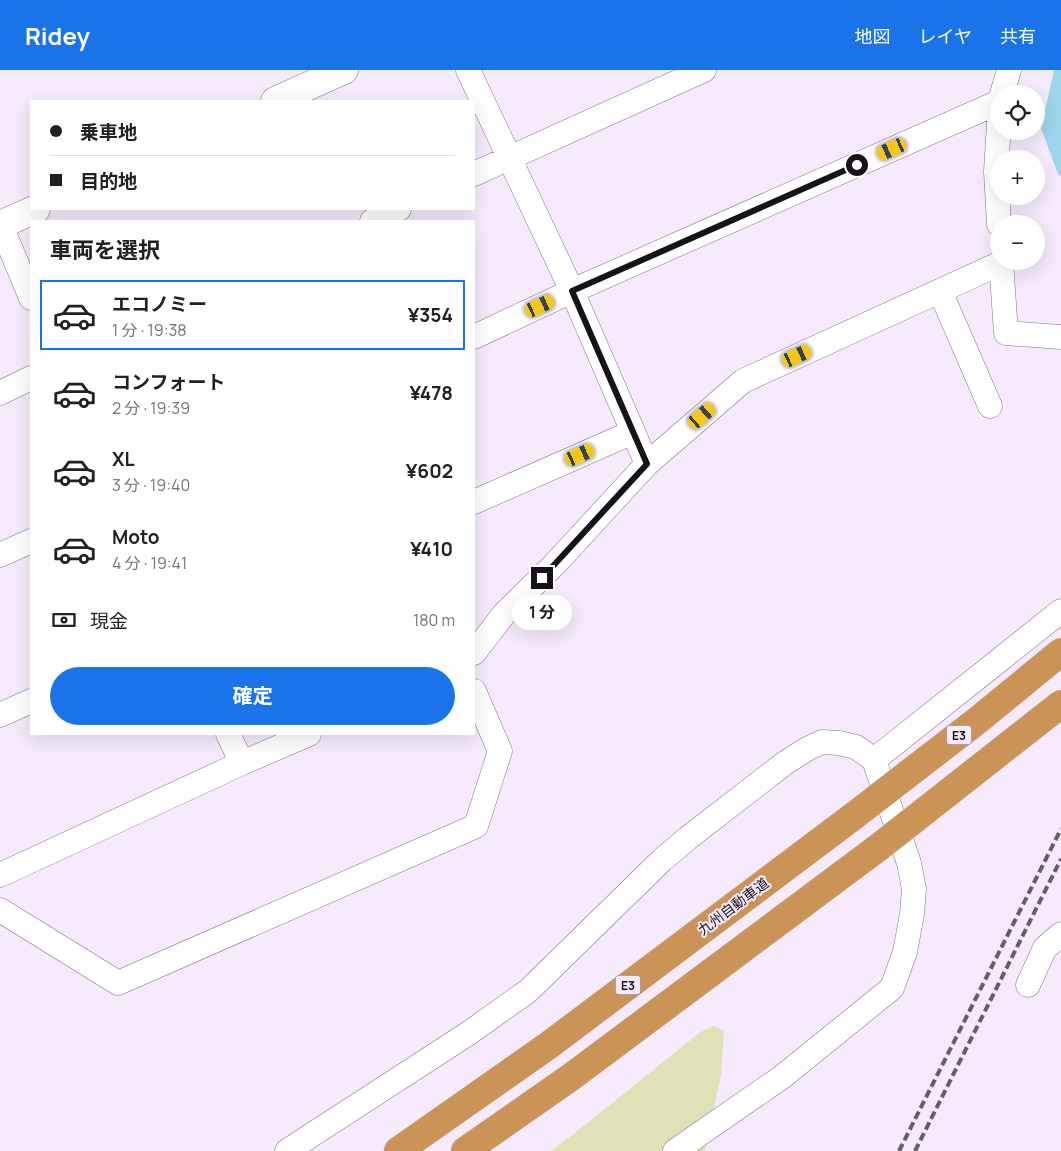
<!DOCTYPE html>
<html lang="ja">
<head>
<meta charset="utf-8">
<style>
  :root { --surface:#fff; --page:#f2f2f2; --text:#202124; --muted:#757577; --line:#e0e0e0; --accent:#1a73e8 }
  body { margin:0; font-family:Manrope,"Noto Sans JP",sans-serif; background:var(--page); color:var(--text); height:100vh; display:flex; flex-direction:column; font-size:19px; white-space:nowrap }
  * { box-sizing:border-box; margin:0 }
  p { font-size:16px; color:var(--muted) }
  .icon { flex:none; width:28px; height:28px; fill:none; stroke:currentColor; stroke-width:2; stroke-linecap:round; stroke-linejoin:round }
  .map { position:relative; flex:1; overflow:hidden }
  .details { position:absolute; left:30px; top:150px; width:445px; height:515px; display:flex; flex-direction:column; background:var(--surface); border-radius:0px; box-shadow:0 5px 20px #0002 }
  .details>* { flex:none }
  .banner { position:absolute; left:30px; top:30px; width:445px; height:110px; border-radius:0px; box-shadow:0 5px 20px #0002; display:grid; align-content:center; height:110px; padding:0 20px; background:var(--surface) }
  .fabs { position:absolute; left:990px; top:15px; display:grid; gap:10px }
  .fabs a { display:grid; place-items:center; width:55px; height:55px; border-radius:50%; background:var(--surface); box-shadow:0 5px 20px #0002; font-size:25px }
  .end { position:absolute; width:22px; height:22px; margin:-11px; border:6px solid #17111a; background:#fff; box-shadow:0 0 0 2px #fff }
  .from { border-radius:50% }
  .bubble { position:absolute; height:35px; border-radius:18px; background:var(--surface); box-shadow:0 5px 20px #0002; font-size:16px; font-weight:700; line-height:35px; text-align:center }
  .car { position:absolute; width:15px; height:30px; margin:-15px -8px; border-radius:6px; box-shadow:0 0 4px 1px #0007; background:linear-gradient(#f5c518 24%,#345 0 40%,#f5c518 0 76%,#345 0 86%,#f5c518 0) }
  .banner b { display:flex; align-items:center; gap:18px; height:48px; font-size:19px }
  .banner b+b { border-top:1px solid var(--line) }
  .banner i { width:12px; height:12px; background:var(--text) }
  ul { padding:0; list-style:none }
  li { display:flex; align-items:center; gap:15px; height:70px; margin:0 10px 8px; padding:0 10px; border:2px solid transparent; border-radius:0px }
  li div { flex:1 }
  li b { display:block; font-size:19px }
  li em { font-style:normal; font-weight:700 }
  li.active { border-color:var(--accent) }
  li>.icon { width:45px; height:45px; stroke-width:1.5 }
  h2 { padding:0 20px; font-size:22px; line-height:60px }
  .pay { display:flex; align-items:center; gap:12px; height:55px; padding:0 20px; font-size:19px }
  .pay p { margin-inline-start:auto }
  .cta { display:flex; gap:10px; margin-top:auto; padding:10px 20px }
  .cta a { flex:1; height:58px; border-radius:30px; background:var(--accent); color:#fff; font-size:20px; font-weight:700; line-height:58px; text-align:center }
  header { display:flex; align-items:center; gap:30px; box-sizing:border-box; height:70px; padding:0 25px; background:var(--accent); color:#fff }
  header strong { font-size:24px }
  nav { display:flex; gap:28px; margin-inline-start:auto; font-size:18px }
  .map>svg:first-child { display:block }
  .green { fill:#dfe2b6 }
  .water { fill:#9ed6eb }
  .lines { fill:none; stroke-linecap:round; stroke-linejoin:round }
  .minor-casing { stroke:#82738b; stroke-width:25 }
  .tertiary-casing { stroke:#82738b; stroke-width:29 }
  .motorway-casing { stroke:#d5d4d6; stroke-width:29 }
  .minor { stroke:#fff; stroke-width:24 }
  .tertiary { stroke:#fff; stroke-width:28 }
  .motorway { stroke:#cb9355; stroke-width:28 }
  .rail { stroke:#655e69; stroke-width:4; stroke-dasharray:8 4; stroke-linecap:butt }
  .motorway-bridge-casing { stroke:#d5d4d6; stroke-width:29; stroke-linecap:butt }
  .motorway-bridge { stroke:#cb9355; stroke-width:28 }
  .route { stroke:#17111a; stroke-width:6 }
  .labels { text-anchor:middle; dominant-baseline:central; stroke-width:4; stroke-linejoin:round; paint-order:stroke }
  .shield { fill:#f5ebfc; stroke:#5a525e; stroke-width:1 }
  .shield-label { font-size:12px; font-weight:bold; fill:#17111a }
  .street-label { font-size:14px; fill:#17111a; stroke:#f5ebfc }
</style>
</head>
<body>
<header>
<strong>Ridey</strong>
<nav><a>地図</a><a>レイヤ</a><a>共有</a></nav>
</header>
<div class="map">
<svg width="1061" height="1081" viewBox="0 0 1061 1081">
  <rect width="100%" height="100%" fill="#f5ebfc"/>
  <path class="green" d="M713 956 724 961 721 1005 705 1081H551L585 1055 699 963Z"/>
  <path class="water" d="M1054 0H1061V106L1058 104 1041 58Z"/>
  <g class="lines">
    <defs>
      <path id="minor" d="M468 0 572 221 647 394
        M1002 24 1009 0
        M999 54 996 101 999 154
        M474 104 704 0
        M372 151 399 139
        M0 153 31 228
        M1001 191 1006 263 1061 267
        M940 221 990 336
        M474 267 572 221 999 32
        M0 323 31 308
        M474 432 633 362
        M0 485 31 471
        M474 583 504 544 554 495 647 394 743 311 1001 193
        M0 645 31 631
        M228 664 242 693
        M874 690 1061 541
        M0 805 242 693 309 664
        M0 840 118 913 476 756 500 681 474 621
        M1028 915 1045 878 1061 864
        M287 1081 469 963 528 921 662 790 688 768 785 693 807 679 822 672 839 673 856 677 874 690 909 793 914 819 912 844 905 882 892 918 782 1007 675 1081"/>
      <path id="tertiary" d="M275 31 344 0
        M0 155 36 139"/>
      <path id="motorway" d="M398 1081 549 975 855 745
        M465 1081 571 1007 879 777"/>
    </defs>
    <use href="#minor" class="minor-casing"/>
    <use href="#tertiary" class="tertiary-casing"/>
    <use href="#motorway" class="motorway-casing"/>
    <use href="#minor" class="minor"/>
    <use href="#tertiary" class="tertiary"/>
    <use href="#motorway" class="motorway"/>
    <path class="rail" d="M899 1081 1061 759
      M915 1081 1061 789"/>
    <defs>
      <path id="motorway-bridge" d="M855 745 978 650 1061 582
        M879 777 1061 634"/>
    </defs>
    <use href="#motorway-bridge" class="motorway-bridge-casing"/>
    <use href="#motorway-bridge" class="motorway-bridge"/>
  </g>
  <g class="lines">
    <path class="route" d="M542 508 647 394 572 221 857 95"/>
  </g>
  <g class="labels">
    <g class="shield">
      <rect x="946.5" y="655.5" width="25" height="19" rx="4"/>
      <rect x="615.5" y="905.5" width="25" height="19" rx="4"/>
    </g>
    <g class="shield-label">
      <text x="959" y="665">E3</text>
      <text x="628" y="915">E3</text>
    </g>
    <g class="street-label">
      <text transform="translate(733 836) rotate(-37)">九州自動車道</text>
    </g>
  </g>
</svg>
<div class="fabs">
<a><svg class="icon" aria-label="locate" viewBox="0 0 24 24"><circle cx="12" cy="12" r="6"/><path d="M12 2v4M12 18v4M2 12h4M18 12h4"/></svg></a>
<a>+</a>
<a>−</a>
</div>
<i class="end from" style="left:857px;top:95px"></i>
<i class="end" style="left:542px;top:508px"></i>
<div class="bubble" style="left:512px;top:525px;width:60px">1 分</div>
<i class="car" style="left:892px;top:79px;rotate:246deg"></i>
<i class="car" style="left:540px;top:236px;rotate:65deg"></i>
<i class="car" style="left:797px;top:286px;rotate:65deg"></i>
<i class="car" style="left:702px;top:346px;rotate:49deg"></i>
<i class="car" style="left:580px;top:385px;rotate:66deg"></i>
<div class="banner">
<b><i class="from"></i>乗車地</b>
<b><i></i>目的地</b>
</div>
<section class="details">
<h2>車両を選択</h2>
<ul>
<li class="active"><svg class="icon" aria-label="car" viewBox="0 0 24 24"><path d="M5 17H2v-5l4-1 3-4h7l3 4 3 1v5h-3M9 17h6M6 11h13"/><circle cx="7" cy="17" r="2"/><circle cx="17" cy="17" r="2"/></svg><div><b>エコノミー</b><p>1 分 · 19:38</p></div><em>¥354</em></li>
<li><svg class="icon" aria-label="car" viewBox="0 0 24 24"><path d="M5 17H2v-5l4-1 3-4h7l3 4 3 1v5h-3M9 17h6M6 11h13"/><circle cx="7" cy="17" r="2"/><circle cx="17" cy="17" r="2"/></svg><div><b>コンフォート</b><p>2 分 · 19:39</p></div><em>¥478</em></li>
<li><svg class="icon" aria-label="car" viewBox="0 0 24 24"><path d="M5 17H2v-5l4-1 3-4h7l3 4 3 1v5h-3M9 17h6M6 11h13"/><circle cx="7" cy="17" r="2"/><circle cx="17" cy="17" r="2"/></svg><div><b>XL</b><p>3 分 · 19:40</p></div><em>¥602</em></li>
<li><svg class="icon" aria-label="car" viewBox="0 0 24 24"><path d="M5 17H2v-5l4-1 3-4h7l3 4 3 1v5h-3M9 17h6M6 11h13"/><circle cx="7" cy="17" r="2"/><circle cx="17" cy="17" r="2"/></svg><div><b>Moto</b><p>4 分 · 19:41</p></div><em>¥410</em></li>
</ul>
<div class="pay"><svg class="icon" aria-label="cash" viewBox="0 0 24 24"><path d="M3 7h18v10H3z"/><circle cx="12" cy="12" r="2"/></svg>現金<p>180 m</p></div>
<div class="cta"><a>確定</a></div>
</section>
</div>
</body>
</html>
